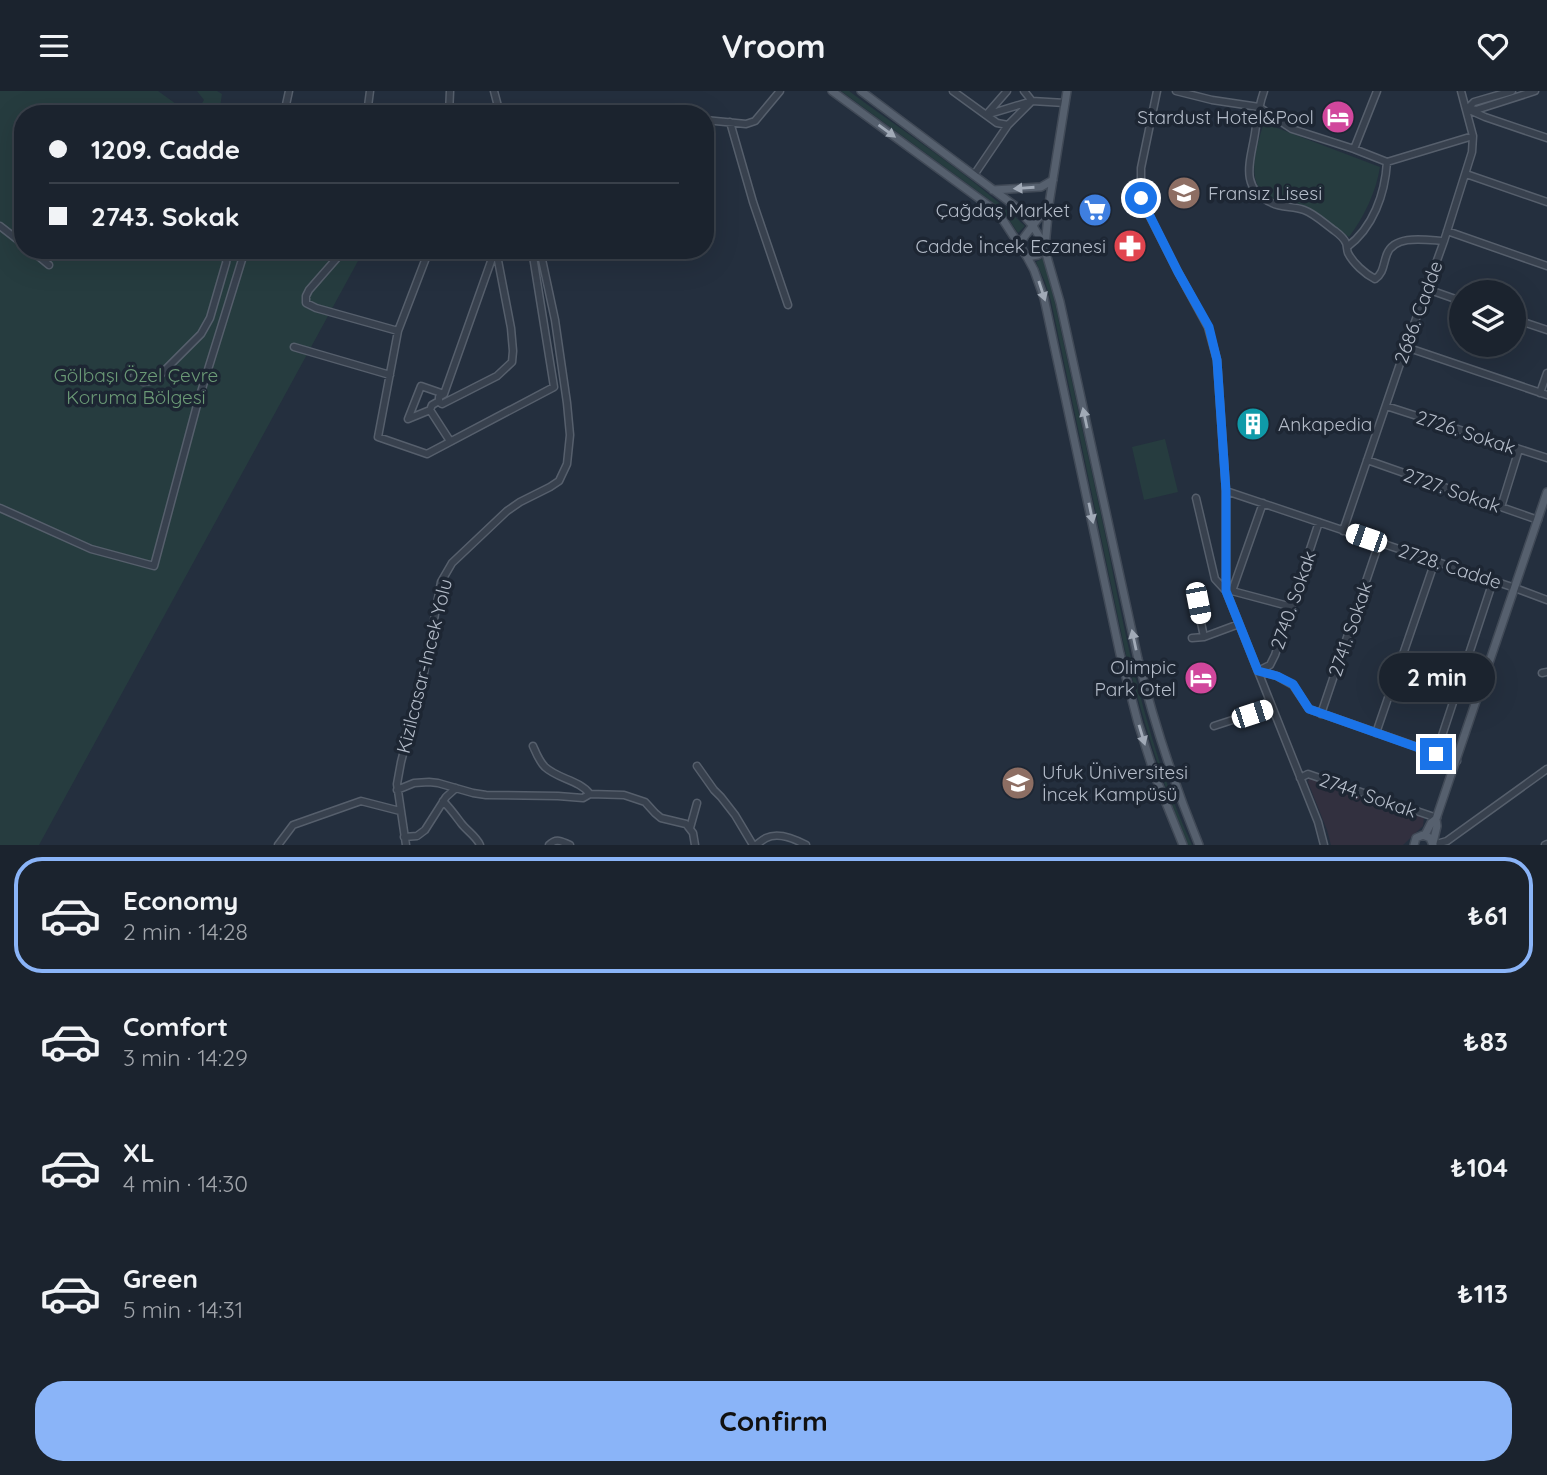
<!DOCTYPE html>
<html lang="en">
<head>
<meta charset="utf-8">
<style>
  :root { --surface:#1b232e; --page:#242b36; --text:#f1f3f6; --muted:#a0a4aa; --line:#39404a; --accent:#8ab4f8 }
  body { margin:0; font-family:Quicksand,sans-serif; background:var(--page); color:var(--text); height:100vh; display:flex; flex-direction:column; font-size:26px; white-space:nowrap }
  * { box-sizing:border-box; margin:0 }
  p { font-size:23px; color:var(--muted) }
  .icon { flex:none; width:38px; height:38px; fill:none; stroke:currentColor; stroke-width:2; stroke-linecap:round; stroke-linejoin:round }
  .map { position:relative; height:754px; overflow:hidden }
  .panel { display:flex; flex-direction:column; background:var(--surface); flex:1 }
  .panel>* { flex:none }
  .guide { position:absolute; left:14px; top:14px; width:700px; height:154px; border-radius:28px; box-shadow:0 7px 28px #0002,0 0 0 2px var(--line); display:grid; align-content:center; height:154px; padding:0 35px; background:var(--surface) }
  .controls { position:absolute; left:1449px; top:189px; display:grid; gap:14px }
  .controls a { display:grid; place-items:center; width:77px; height:77px; border-radius:50%; background:var(--surface); box-shadow:0 7px 28px #0002,0 0 0 2px var(--line); font-size:35px }
  .end { position:absolute; width:32px; height:32px; margin:-16px; border:9px solid #1a73e8; background:#fff; box-shadow:0 0 0 4px #fff }
  .from { border-radius:50% }
  .bubble { position:absolute; height:49px; border-radius:24px; background:var(--surface); box-shadow:0 7px 28px #0002,0 0 0 2px var(--line); font-size:23px; font-weight:700; line-height:49px; text-align:center }
  .car { position:absolute; width:21px; height:42px; margin:-21px -10px; border-radius:9px; box-shadow:0 0 5px 2px #0007; background:linear-gradient(#fff 24%,#345 0 40%,#fff 0 76%,#345 0 86%,#fff 0) }
  .guide b { display:flex; align-items:center; gap:24px; height:66px; font-size:26px }
  .guide b+b { border-top:2px solid var(--line) }
  .guide i { width:18px; height:18px; background:var(--text) }
  ul { padding:12px 0 0; list-style:none }
  li { display:flex; align-items:center; gap:21px; height:116px; margin:0 14px 10px; padding:0 21px; border:4px solid transparent; border-radius:28px }
  li div { flex:1 }
  li b { display:block; font-size:26px }
  li em { font-style:normal; font-weight:700 }
  li.selected { border-color:var(--accent) }
  li>.icon { width:63px; height:63px; stroke-width:1.5 }
  .cta { display:flex; gap:14px; margin-top:auto; padding:14px 35px }
  .cta a { flex:1; height:80px; border-radius:28px; background:var(--accent); color:#111; font-size:28px; font-weight:700; line-height:80px; text-align:center }
  header { display:flex; justify-content:space-between; align-items:center; height:91px; padding:0 35px; background:var(--surface); font-size:32px; font-weight:700 }
  .map>svg:first-child { display:block }
  .medical { fill:#32303f }
  .green { fill:#263c3f }
  .lines { fill:none; stroke-linecap:round; stroke-linejoin:round }
  .minor-casing { stroke:#565f6c; stroke-width:9 }
  .major-casing { stroke:#414a57; stroke-width:10 }
  .minor { stroke:#38414e; stroke-width:6 }
  .major { stroke:#56606e; stroke-width:7 }
  .oneway { fill:#a1aab7 }
  .route { stroke:#1a73e8; stroke-width:9 }
  .labels { text-anchor:middle; dominant-baseline:central; stroke-width:7; stroke-linejoin:round; paint-order:stroke }
  .poi-label { font-size:19px; fill:#b4bcc9; stroke:#1d2633; text-anchor:end }
  .street-label { font-size:19px; fill:#b4bcc9; stroke:#1d2633 }
  .park-label { font-size:19px; fill:#6b9a76; stroke:#1d2633 }
</style>
</head>
<body>
<header><svg class="icon" aria-label="menu" viewBox="0 0 24 24"><path d="M4 6h16M4 12h16M4 18h16"/></svg>Vroom<svg class="icon" aria-label="heart" viewBox="0 0 24 24"><path d="M12 20l-8-8c-3-5 5-10 8-4 3-6 11-1 8 4z"/></svg></header>
<div class="map">
<svg width="1547" height="754" viewBox="0 0 1547 754">
  <rect width="100%" height="100%" fill="#242f3e"/>
  <path class="medical" d="M1309 686 1424 726 1423 735 1403 754H1331L1327 739 1308 691Z"/>
  <path class="green" d="M0 0H158L190 23H23V159H364L39 754H0Z
    M197 0H217L222 3 219 23H202L198 19 204 9Z
    M841 0H849C908 44 971 84 1025 135L1018 142 1008 127 991 110Z
    M1264 32 1380 76C1376 101 1364 126 1349 146 1334 136 1320 121 1303 114 1293 110 1281 111 1271 107 1243 96 1257 53 1264 32Z
    M1043 167 1055 212C1072 292 1090 372 1107 452 1127 554 1148 659 1192 754H1188C1162 692 1143 629 1126 564L1051 210 1045 191 1036 171Z
    M1165 348 1178 401 1144 409 1132 356Z"/>
  <g class="lines">
    <defs>
      <path id="minor" d="M494 0 500 23
        M953 0 997 32 1008 34
        M1157 0 1141 77V108L1178 181 1208 236 1217 269 1226 400V500L1318 731 1324 754
        M1176 0 1212 9 1259 16 1292 38 1354 58 1387 71 1473 45
        M1264 0C1259 14 1257 27 1255 42 1251 69 1238 97 1272 112 1282 117 1293 115 1304 119 1315 123 1325 133 1335 140 1339 143 1344 147 1346 152 1347 154 1347 160 1348 162 1353 172 1365 183 1375 188 1384 182 1383 173 1387 163 1395 143 1426 149 1444 150
        M1467 18 1485 26 1547 47
        M1467 18 1474 11 1512 0
        M1472 18 1476 19 1535 0
        M500 21 540 23
        M284 23 289 0
        M367 23 370 0
        M449 23 450 0
        M987 23 1007 0
        M986 24 1032 10 1024 0
        M705 29 746 33 755 30 780 0
        M730 31 753 111 788 214
        M1354 58 1377 0
        M1466 83 1547 111
        M974 84 1008 34 1032 10 1065 12
        M0 135 23 153
        M1447 140 1547 175
        M1347 156C1373 137 1385 103 1387 71
        M31 159 49 174
        M344 159 309 199 306 205V212L316 217 398 240
        M429 159 398 240 378 346 427 363 554 296 532 159
        M495 159 444 303 439 306V311L442 313 497 285 512 271 513 260 511 237 496 159
        M1427 198 1461 210
        M1514 228 1547 239
        M294 256 390 284
        M1406 256 1547 304
        M134 285 143 291 155 289 201 243 210 227 226 172 228 159
        M1540 302 1547 282
        M439 310 432 314 430 319 450 350
        M1386 315 1547 367
        M430 319 408 328 421 295 444 303
        M1367 369 1538 429
        M1226 400 1515 497 1547 509
        M1196 407 1215 488 1226 500
        M1263 412 1232 500 1292 516
        M1501 416 1519 358
        M0 417 91 458 154 475 197 314 245 159
        M1343 440 1404 261 1444 150 1472 61 1473 45 1461 0
        M1197 512 1204 546
        M1192 547 1204 546 1239 533
        M1258 580 1277 585 1293 594 1309 618 1457 670
        M1258 580 1270 574 1275 564 1319 431
        M1542 582 1547 581
        M1321 623 1379 452
        M1214 635 1272 616
        M1376 642 1435 470
        M533 655C536 662 539 670 545 676 558 688 579 689 590 703
        M1436 663 1493 490
        M697 675 714 699 721 706 735 724 753 754
        M1300 687 1308 683 1437 727
        M397 699 414 692 429 691 438 692 473 702 486 704 558 705 583 707 590 703 624 704 645 711 655 722 661 727 686 733 693 742 695 754
        M443 710C450 717 455 724 461 732 467 740 476 745 480 754
        M690 737 697 712
        M404 746 417 745 425 739 446 706 456 697
        M278 754 293 734 361 710 400 720
        M406 754 397 693 401 671 424 582 441 491 452 472 507 420 520 411 550 396 559 390 567 373 570 344 567 312 555 229 540 159
        M549 754C557 746 562 751 570 754
        M756 754C759 752 762 749 766 747 778 741 795 748 806 754
        M1433 754 1447 750 1547 678
        M1545 754 1547 753"/>
      <path id="major" d="M832 0 992 117 1003 129 1027 166 1034 179 1044 207 1120 563 1138 632 1155 685 1183 754
        M861 0 1015 115 1033 135 1043 152 1060 211 1138 568C1154 632 1174 693 1199 754
        M993 99 1041 96 1053 89
        M1019 153 1049 113
        M1027 166 1038 164 1045 156 1049 113 1067 0
        M1425 744 1431 732 1436 728
        M1433 752 1437 735 1436 728 1547 401
        M1414 754 1416 747 1423 744 1430 747 1433 754"/>
    </defs>
    <use href="#minor" class="minor-casing"/>
    <use href="#major" class="major-casing"/>
    <use href="#minor" class="minor"/>
    <use href="#major" class="major"/>
  </g>
  <defs><path id="oneway-solid" d="M-6-.8H1V-3.2L6.5 0L1 3.2V.8H-6Z" transform="scale(1.75)"/></defs>
  <g class="oneway">
    <use href="#oneway-solid" transform="translate(887 40) rotate(36)"/>
    <use href="#oneway-solid" transform="translate(1024 97) rotate(176)"/>
    <use href="#oneway-solid" transform="translate(1042 200) rotate(72)"/>
    <use href="#oneway-solid" transform="translate(1085 327) rotate(-102)"/>
    <use href="#oneway-solid" transform="translate(1091 422) rotate(78)"/>
    <use href="#oneway-solid" transform="translate(1134 549) rotate(-102)"/>
    <use href="#oneway-solid" transform="translate(1142 644) rotate(73)"/>
  </g>
  <g class="lines">
    <path class="route" d="M1141 107 1178 181 1209 236 1217 269 1226 400V500L1258 580 1277 585 1293 593 1309 618 1436 663"/>
  </g>
  <defs>
    <symbol id="hotel-disc" viewBox="-11 -11 22 22"><circle r="9.5" fill="#d1479c" stroke="#1d2633"/><path d="M-6-4.5h1.5V1H6V5H4.5V3h-9V5H-6ZM-4 0a1.8 1.8 0 1 1 3.6 0ZM.5 0V-2.5h3Q6-2.5 6 0Z" fill="#fff"/></symbol>
    <symbol id="school-disc" viewBox="-11 -11 22 22"><circle r="9.5" fill="#8d6e63" stroke="#1d2633"/><path d="M0-5L7-2L0 1L-7-2ZM-4 1L0 2.5L4 1V4Q0 6-4 4Z" fill="#fff"/></symbol>
    <symbol id="supermarket-disc" viewBox="-11 -11 22 22"><circle r="9.5" fill="#3f7fe0" stroke="#1d2633"/><path d="M-6-5.5h2.5l.6 2H6L4.5 2H-2.5L-4.4-4H-6ZM-1.5 3.2a1.3 1.3 0 1 0 .1 0ZM3 3.2a1.3 1.3 0 1 0 .1 0Z" fill="#fff"/></symbol>
    <symbol id="pharmacy-disc" viewBox="-11 -11 22 22"><circle r="9.5" fill="#e0444e" stroke="#1d2633"/><path d="M-2-6h4v4h4v4h-4v4h-4v-4h-4v-4h4Z" fill="#fff"/></symbol>
    <symbol id="building-disc" viewBox="-11 -11 22 22"><circle r="9.5" fill="#0f9aa8" stroke="#1d2633"/><path d="M-4-6H4V6H1V3H-1V6H-4ZM-2.5-4.3h1.7v1.8h-1.7ZM.8-4.3h1.7v1.8H.8ZM-2.5-1h1.7V.8h-1.7ZM.8-1h1.7V.8H.8Z" fill="#fff"/></symbol>
    <symbol id="university-disc" viewBox="-11 -11 22 22"><circle r="9.5" fill="#8d6e63" stroke="#1d2633"/><path d="M0-5L7-2L0 1L-7-2ZM-4 1L0 2.5L4 1V4Q0 6-4 4Z" fill="#fff"/></symbol>
  </defs>
  <g fill-rule="evenodd">
    <use href="#hotel-disc" x="1319" y="7" width="38" height="38"/>
    <use href="#school-disc" x="1165" y="83" width="38" height="38"/>
    <use href="#supermarket-disc" x="1076" y="100" width="38" height="38"/>
    <use href="#pharmacy-disc" x="1111" y="136" width="38" height="38"/>
    <use href="#building-disc" x="1234" y="314" width="38" height="38"/>
    <use href="#hotel-disc" x="1182" y="568" width="38" height="38"/>
    <use href="#university-disc" x="999" y="673" width="38" height="38"/>
  </g>
  <g class="labels">
    <g class="poi-label">
      <text x="1314" y="26">Stardust Hotel&amp;Pool</text>
      <text x="1208" y="102" text-anchor="start">Fransız Lisesi</text>
      <text x="1070" y="119">Çağdaş Market</text>
      <text x="1106" y="155">Cadde İncek Eczanesi</text>
      <text x="1278" y="333" text-anchor="start">Ankapedia</text>
      <text x="1176" y="576">Olimpic<tspan x="1176" dy="22">Park Otel</tspan></text>
      <text x="1042" y="681" text-anchor="start">Ufuk Üniversitesi<tspan x="1042" dy="22">İncek Kampüsü</tspan></text>
    </g>
    <g class="street-label">
      <text transform="translate(1418 221) rotate(-70)">2686. Cadde</text>
      <text transform="translate(1466 341) rotate(18)">2726. Sokak</text>
      <text transform="translate(1452 399) rotate(19)">2727. Sokak</text>
      <text transform="translate(1450 475) rotate(18)">2728. Cadde</text>
      <text transform="translate(1293 509) rotate(-71)">2740. Sokak</text>
      <text transform="translate(1350 538) rotate(-71)">2741. Sokak</text>
      <text transform="translate(424 575) rotate(-76)">Kizilcasar-Incek Yolu</text>
      <text transform="translate(1368 704) rotate(19)">2744. Sokak</text>
    </g>
    <g class="park-label">
      <text x="136" y="284">Gölbaşı Özel Çevre<tspan x="136" dy="22">Koruma Bölgesi</tspan></text>
    </g>
  </g>
</svg>
<div class="controls">
<a><svg class="icon" aria-label="layers" viewBox="0 0 24 24"><path d="M12 4l9 5-9 5-9-5zM3 14l9 5 9-5"/></svg></a>
</div>
<i class="end from" style="left:1141px;top:107px"></i>
<i class="end" style="left:1436px;top:663px"></i>
<div class="bubble" style="left:1379px;top:562px;width:116px">2 min</div>
<i class="car" style="left:1366px;top:447px;rotate:289deg"></i>
<i class="car" style="left:1198px;top:512px;rotate:169deg"></i>
<i class="car" style="left:1252px;top:623px;rotate:72deg"></i>
<div class="guide">
<b><i class="from"></i>1209. Cadde</b>
<b><i></i>2743. Sokak</b>
</div>
</div>
<section class="panel">
<ul>
<li class="selected"><svg class="icon" aria-label="car" viewBox="0 0 24 24"><path d="M5 17H2v-5l4-1 3-4h7l3 4 3 1v5h-3M9 17h6M6 11h13"/><circle cx="7" cy="17" r="2"/><circle cx="17" cy="17" r="2"/></svg><div><b>Economy</b><p>2 min · 14:28</p></div><em>₺61</em></li>
<li><svg class="icon" aria-label="car" viewBox="0 0 24 24"><path d="M5 17H2v-5l4-1 3-4h7l3 4 3 1v5h-3M9 17h6M6 11h13"/><circle cx="7" cy="17" r="2"/><circle cx="17" cy="17" r="2"/></svg><div><b>Comfort</b><p>3 min · 14:29</p></div><em>₺83</em></li>
<li><svg class="icon" aria-label="car" viewBox="0 0 24 24"><path d="M5 17H2v-5l4-1 3-4h7l3 4 3 1v5h-3M9 17h6M6 11h13"/><circle cx="7" cy="17" r="2"/><circle cx="17" cy="17" r="2"/></svg><div><b>XL</b><p>4 min · 14:30</p></div><em>₺104</em></li>
<li><svg class="icon" aria-label="car" viewBox="0 0 24 24"><path d="M5 17H2v-5l4-1 3-4h7l3 4 3 1v5h-3M9 17h6M6 11h13"/><circle cx="7" cy="17" r="2"/><circle cx="17" cy="17" r="2"/></svg><div><b>Green</b><p>5 min · 14:31</p></div><em>₺113</em></li>
</ul>
<div class="cta"><a>Confirm</a></div>
</section>
</body>
</html>
